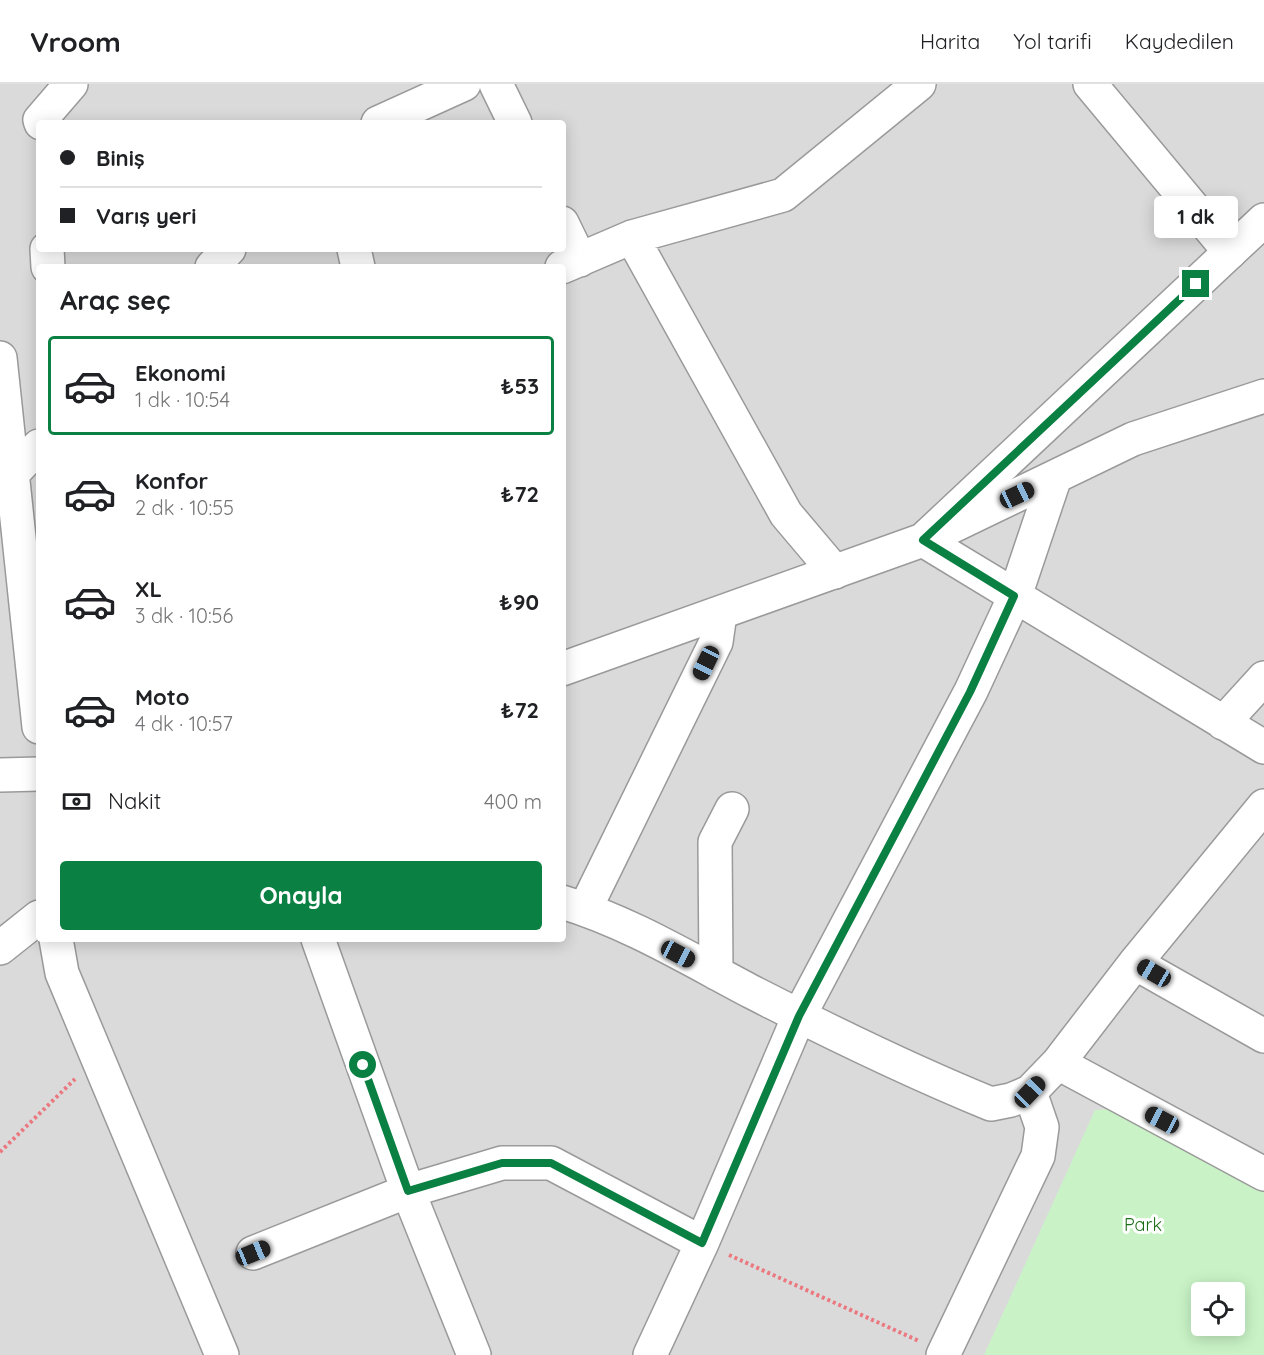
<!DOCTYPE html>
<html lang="tr">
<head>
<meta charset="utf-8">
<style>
  :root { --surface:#fff; --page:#f2f2f2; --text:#202124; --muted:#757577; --line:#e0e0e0; --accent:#0b8043 }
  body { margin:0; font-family:Quicksand,sans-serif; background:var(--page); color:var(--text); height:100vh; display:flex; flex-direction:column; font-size:22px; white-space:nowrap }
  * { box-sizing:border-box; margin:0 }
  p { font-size:20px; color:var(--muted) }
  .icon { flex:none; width:33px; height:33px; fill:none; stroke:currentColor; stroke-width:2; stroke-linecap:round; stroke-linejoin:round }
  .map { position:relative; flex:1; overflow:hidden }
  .drawer { position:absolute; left:36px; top:180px; width:530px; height:678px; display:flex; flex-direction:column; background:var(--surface); border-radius:6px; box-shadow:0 3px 15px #0003 }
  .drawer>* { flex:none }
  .guide { position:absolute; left:36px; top:36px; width:530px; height:132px; border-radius:6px; box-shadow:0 3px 15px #0003; display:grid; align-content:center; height:132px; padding:0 24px; background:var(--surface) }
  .tools { position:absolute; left:1191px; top:1198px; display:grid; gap:12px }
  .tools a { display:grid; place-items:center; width:54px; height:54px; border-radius:6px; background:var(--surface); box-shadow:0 3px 15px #0003; font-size:30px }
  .end { position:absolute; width:27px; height:27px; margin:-14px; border:8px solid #0b8043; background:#fff; box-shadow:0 0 0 3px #fff }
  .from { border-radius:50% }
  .bubble { position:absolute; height:42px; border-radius:6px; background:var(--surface); box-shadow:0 3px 15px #0003; font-size:20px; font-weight:800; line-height:42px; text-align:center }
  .car { position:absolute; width:18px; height:36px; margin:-18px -9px; border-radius:8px; box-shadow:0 0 4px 2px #0007; background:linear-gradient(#222 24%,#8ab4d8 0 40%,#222 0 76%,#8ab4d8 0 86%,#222 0) }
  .guide b { display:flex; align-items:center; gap:21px; height:57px; font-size:22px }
  .guide b+b { border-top:2px solid var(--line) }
  .guide i { width:15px; height:15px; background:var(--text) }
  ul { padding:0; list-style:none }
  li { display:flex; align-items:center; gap:18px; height:99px; margin:0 12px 9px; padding:0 12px; border:3px solid transparent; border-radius:6px }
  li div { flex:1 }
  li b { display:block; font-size:22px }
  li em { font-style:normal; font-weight:800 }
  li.on { border-color:var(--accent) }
  li>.icon { width:54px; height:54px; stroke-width:1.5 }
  h2 { padding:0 24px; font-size:27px; line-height:72px }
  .pay { display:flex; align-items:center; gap:15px; height:66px; padding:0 24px; font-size:22px }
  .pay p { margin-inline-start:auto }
  .button { display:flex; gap:12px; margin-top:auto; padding:12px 24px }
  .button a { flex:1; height:69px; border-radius:6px; background:var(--accent); color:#fff; font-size:24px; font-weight:800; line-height:69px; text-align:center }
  header { display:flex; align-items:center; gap:36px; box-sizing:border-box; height:84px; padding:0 30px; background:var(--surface); border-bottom:2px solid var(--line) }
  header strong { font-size:28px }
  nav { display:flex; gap:33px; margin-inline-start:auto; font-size:21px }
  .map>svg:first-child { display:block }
  .residential { fill:#dbdadb; fill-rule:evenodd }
  .park { fill:#c9f3c6; fill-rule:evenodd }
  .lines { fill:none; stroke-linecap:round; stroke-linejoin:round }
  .minor-casing { stroke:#9a9a9a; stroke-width:36 }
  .tertiary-casing { stroke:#9a9a9a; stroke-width:36 }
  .path { stroke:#ea787e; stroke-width:4; stroke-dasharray:3 3; stroke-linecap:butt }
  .minor { stroke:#fff; stroke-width:33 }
  .tertiary { stroke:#fff; stroke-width:33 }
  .route { stroke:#0b8043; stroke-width:8 }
  .labels { text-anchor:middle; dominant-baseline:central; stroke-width:6; stroke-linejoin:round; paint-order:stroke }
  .park-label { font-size:18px; fill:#1d6f17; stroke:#fff }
</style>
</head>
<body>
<header>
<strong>Vroom</strong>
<nav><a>Harita</a><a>Yol tarifi</a><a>Kaydedilen</a></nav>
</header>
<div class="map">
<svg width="1264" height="1271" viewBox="0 0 1264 1271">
  <rect width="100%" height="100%" fill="#ede9e4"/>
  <path class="residential" d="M0 0H1264V1271H0ZM39 39H562V165H39ZM39 183H562V855H39ZM1202 1209H1234V1242H1202Z"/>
  <path class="park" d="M1122 1024 1264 1107V1271H984L1095 1026ZM1202 1209H1234V1242H1202Z"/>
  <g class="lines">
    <defs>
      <path id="minor" d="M496 0 515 39
        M1090 0 1230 168
        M41 39 40 36 71 0
        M378 39 464 0
        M562 139 580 176
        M632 153 786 430 835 488
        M47 165 48 183
        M354 165 358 183
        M212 183 229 165
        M562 183 632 153 783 111 919 0
        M0 274 39 643
        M12 390 39 362
        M932 452 1133 355 1264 312
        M923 456 1264 663
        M1223 639 1264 594
        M0 691 39 690
        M562 818C629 838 691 876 752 908 830 948 910 987 991 1020L1011 1016 1030 1008 1058 979 1135 879 1264 722
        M585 825 716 558 720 530
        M56 855 62 889 222 1271
        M318 855 408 1107 474 1271
        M1135 879 1264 952
        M716 889 715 758 732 725
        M1058 979 1264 1090
        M253 1169 408 1107 502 1079H551L702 1159
        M650 1271 702 1159 799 932 971 607 1015 512 1055 393
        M943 1271 1038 1072 1042 1043 1030 1008"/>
      <path id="tertiary" d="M562 585 923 456 1264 136
        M0 864 39 833"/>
    </defs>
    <use href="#minor" class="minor-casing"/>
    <use href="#tertiary" class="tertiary-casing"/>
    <path class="path" d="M0 1068 75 995
      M729 1171 919 1257"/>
    <use href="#minor" class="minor"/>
    <use href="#tertiary" class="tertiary"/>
  </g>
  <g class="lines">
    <path class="route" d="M363 981 408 1107 502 1079H551L702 1159 799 932 970 608 1014 512 923 456 1196 200"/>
  </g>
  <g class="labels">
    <g class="park-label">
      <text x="1143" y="1140">Park</text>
    </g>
  </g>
</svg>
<div class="tools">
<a><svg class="icon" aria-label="locate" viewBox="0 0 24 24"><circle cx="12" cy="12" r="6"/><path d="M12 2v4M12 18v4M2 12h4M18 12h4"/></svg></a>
</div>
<i class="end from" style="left:363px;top:981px"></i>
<i class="end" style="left:1196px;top:200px"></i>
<div class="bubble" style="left:1154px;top:112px;width:84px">1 dk</div>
<i class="car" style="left:1017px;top:411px;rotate:65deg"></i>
<i class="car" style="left:706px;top:579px;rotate:206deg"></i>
<i class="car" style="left:678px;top:870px;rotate:118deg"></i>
<i class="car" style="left:1154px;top:889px;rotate:300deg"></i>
<i class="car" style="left:1030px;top:1008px;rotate:44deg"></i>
<i class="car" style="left:1162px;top:1036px;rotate:298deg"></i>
<i class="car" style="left:253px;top:1169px;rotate:68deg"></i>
<div class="guide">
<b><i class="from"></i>Biniş</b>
<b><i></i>Varış yeri</b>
</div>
<section class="drawer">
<h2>Araç seç</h2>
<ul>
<li class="on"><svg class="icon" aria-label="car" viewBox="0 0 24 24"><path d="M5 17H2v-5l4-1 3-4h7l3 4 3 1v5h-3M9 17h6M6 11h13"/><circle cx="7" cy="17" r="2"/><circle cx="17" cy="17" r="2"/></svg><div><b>Ekonomi</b><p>1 dk · 10:54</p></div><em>₺53</em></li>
<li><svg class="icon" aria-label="car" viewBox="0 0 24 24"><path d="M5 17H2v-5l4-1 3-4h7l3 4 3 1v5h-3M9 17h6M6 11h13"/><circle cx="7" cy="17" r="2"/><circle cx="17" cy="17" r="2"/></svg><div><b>Konfor</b><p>2 dk · 10:55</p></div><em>₺72</em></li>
<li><svg class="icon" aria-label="car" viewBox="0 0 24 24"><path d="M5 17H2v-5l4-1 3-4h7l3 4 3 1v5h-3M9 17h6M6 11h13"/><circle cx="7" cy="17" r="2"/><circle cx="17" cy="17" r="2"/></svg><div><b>XL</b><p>3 dk · 10:56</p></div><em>₺90</em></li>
<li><svg class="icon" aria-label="car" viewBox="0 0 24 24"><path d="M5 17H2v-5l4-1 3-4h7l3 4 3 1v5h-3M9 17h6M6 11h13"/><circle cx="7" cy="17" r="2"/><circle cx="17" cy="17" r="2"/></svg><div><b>Moto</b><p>4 dk · 10:57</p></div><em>₺72</em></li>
</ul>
<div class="pay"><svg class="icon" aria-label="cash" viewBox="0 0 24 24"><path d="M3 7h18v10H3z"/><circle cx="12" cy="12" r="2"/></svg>Nakit<p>400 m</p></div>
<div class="button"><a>Onayla</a></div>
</section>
</div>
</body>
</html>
